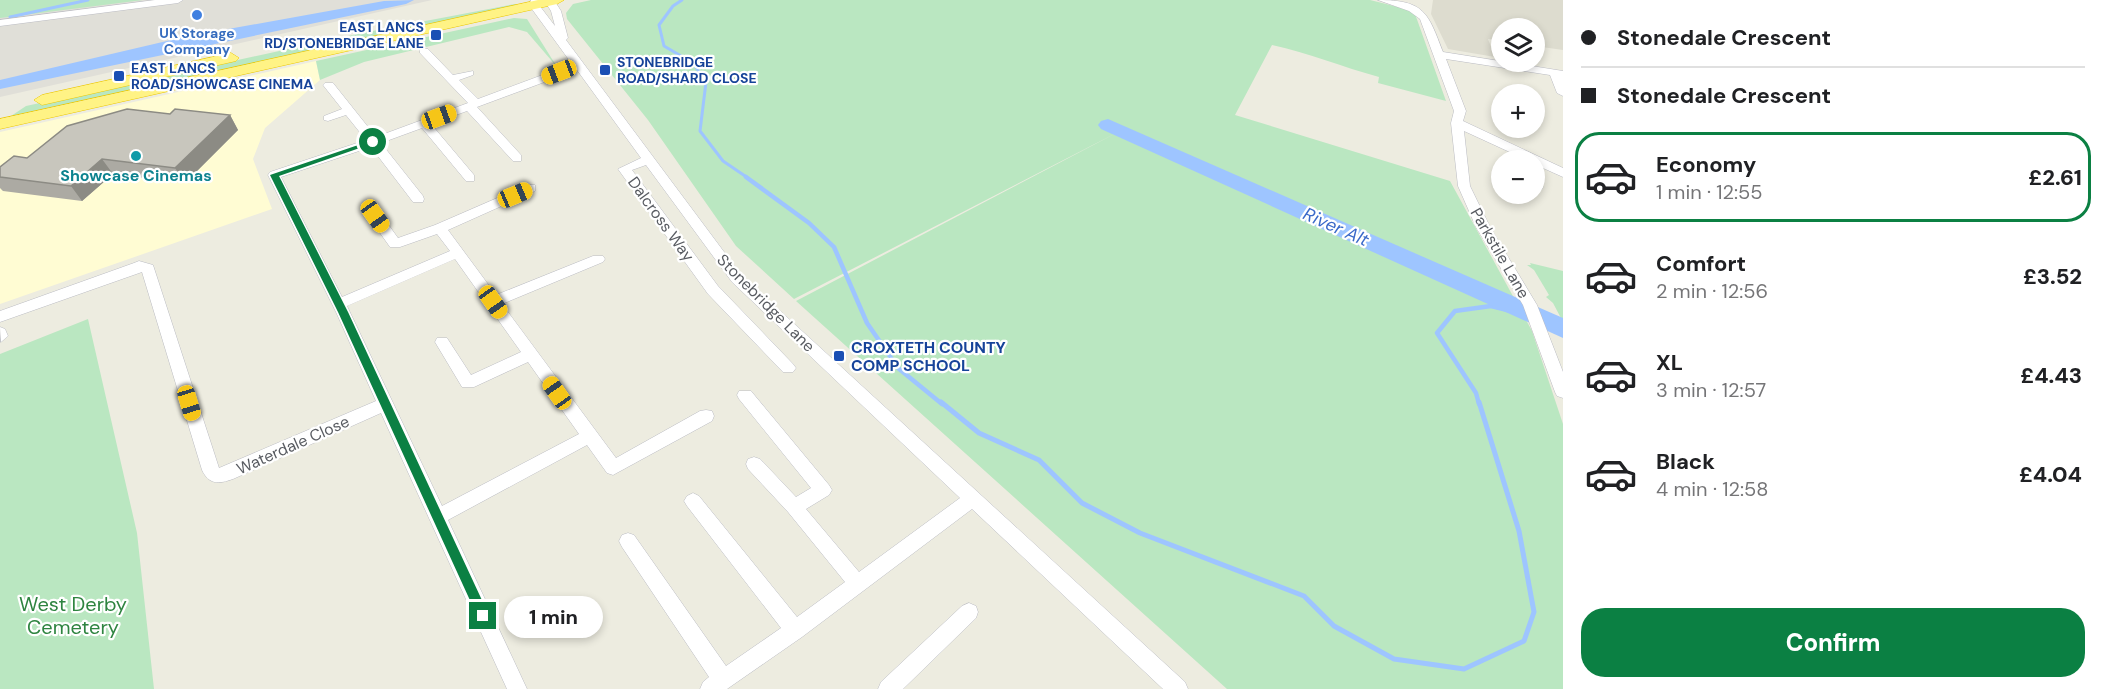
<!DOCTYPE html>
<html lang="en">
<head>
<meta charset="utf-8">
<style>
  :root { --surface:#fff; --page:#f6f6f6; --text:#202124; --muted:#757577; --line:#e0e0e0; --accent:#0b8043 }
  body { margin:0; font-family:"DM Sans",sans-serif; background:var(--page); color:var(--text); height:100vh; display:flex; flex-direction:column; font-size:22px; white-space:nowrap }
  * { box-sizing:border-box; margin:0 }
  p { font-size:20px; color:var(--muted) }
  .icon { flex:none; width:33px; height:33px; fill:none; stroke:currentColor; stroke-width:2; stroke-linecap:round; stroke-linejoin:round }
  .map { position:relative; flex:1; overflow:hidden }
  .drawer { display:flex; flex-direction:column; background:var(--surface); width:540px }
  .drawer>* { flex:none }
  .hud { display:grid; align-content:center; height:132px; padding:0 18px; background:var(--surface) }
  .buttons { position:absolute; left:1491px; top:18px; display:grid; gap:12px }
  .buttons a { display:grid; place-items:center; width:54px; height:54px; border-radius:50%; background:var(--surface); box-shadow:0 3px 9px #0003; font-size:30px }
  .end { position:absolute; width:27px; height:27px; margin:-14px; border:8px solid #0b8043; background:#fff; box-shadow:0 0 0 3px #fff }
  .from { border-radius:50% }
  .bubble { position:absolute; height:42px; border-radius:21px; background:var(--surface); box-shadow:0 3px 9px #0003; font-size:20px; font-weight:800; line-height:42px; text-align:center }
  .car { position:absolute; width:18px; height:36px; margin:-18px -9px; border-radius:8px; box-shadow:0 0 4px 2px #0007; background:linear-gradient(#f5c518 24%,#345 0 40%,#f5c518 0 76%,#345 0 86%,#f5c518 0) }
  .hud b { display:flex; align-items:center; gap:21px; height:57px; font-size:22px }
  .hud b+b { border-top:2px solid var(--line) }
  .hud i { width:15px; height:15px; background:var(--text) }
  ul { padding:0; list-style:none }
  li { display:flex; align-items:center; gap:18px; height:90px; margin:0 12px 9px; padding:0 6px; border:3px solid transparent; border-radius:24px }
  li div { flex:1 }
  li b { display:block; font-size:22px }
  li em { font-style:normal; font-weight:800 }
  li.active { border-color:var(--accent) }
  li>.icon { width:54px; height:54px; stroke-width:1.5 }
  .cta { display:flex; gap:12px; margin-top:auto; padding:12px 18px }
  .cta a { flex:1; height:69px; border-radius:24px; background:var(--accent); color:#fff; font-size:24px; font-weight:800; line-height:69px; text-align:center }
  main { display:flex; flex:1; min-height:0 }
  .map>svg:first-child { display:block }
  .commercial { fill:#fffcd3 }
  .industrial { fill:#e0dfd8 }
  .education { fill:#dddccf }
  .green { fill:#bae7c1 }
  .water { fill:#9ec5ff }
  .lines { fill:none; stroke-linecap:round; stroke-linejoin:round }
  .stream-far2 { stroke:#9ec5ff; stroke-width:3 }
  .stream-far1 { stroke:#9ec5ff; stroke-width:4.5 }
  .stream { stroke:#9ec5ff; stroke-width:5 }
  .river { fill:#9ec5ff; fill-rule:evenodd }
  .minor-casing { stroke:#bbbcc3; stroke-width:1 }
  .highway-casing { stroke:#edc800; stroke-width:1 }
  .minor { fill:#fff; fill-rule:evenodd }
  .highway { fill:#fff385; fill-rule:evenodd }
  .wall { fill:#acaaa3 }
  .shaded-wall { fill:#8c8b84 }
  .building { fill:#c8c6bd; stroke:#8c8b84; stroke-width:1.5 }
  .route { fill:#0b8043 }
  .shop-dot { fill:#3f7fe0; stroke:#fff; stroke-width:2 }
  .transit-dot { fill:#1a4fb4; stroke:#fff; stroke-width:2 }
  .culture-dot { fill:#0f9aa8; stroke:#fff; stroke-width:2 }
  .labels { text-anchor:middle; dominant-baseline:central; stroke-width:4.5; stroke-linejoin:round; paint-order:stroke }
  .far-transit-label { font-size:14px; font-weight:bold; fill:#164399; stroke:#fff; text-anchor:start }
  .far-shop-label { font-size:14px; font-weight:bold; fill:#366cbe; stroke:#fff }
  .culture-label { font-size:16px; font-weight:bold; fill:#0d838f; stroke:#fff }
  .street-label { font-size:16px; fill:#595c62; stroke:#fff }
  .transit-label { font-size:16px; font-weight:bold; fill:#164399; stroke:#fff; text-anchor:start }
  .water-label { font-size:18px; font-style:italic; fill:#3a69c9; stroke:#fff }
  .near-park-label { font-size:20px; fill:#2e8440; stroke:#fff }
</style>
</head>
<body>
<main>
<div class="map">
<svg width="1563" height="689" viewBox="0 0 1563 689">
  <rect width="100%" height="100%" fill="#edece0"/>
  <path class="commercial" d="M316 61 320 80 265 128 253 159 272 209 0 304V132Z"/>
  <path class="industrial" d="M139 0H432L0 97V15Z"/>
  <path class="education" d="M1433 0H1563V50L1535 46 1534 28H1502L1501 41 1488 39 1495 57 1448 49 1431 14Z"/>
  <path class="green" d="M0 0H143L0 18Z
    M591 0H1370L1414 11 1446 101 1378 83 1379 77C1342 67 1309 53 1272 45L1235 115 1450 181 1532 331 1563 424V689H1227L796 301 1122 130 794 299 736 246 648 120 567 19 566 13 573 4Z
    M515 4 518 6 11 116 26 106 362 33Z
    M514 18 527 19 557 67 527 32 509 27 364 62 320 80 316 61Z
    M1530 263 1563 271V322L1553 303 1546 297 1549 295 1534 270 1527 265H1531Z
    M88 319 137 533 154 689H0V354Z"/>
  <path class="water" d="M414 0 406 4 0 89V80L184 37 384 1Z"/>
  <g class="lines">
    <path class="stream-far2" d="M682 0 673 6 659 25 664 46 693 63 706 82 700 131 723 161 748 178
      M10 17 88 0"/>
    <path class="stream-far1" d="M746 177 809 223 834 247 867 323 898 368 942 404
      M1479 404 1476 393 1437 333 1455 311 1491 306 1527 315"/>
    <path class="stream" d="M941 402 979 433 1039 460 1082 503 1140 533 1304 596 1334 626 1394 659 1464 669 1524 641 1534 612 1519 531 1479 402"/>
    <path class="river" d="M1108 119 1563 318V338L1101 129 1098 125 1101 121Z"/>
    <defs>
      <path id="minor" d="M155 0H183L178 3 0 26V20Z
        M531 0H541L539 5 555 26 551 11 544 0H554L561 11 568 38 566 40 742 276 1185 682 1188 689H1163L972 509 802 637 727 689H700L703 682 709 677 622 547 619 541 622 535 628 533 634 535 726 666 781 628 687 506 684 501 687 496 693 493 699 496 797 617 845 582 788 512 748 469 746 464 748 459 754 457 760 459 796 497 811 488 739 399 737 395 739 391H751L829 485 832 490 829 495 806 509 859 572 960 498 732 282 646 165 632 170 718 286 793 364 796 368 793 372H783L708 294 618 169 641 158 577 70 477 107 521 155V161H513L467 111 431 124 474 175V181H466L422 128 381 143 423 196 424 199 423 202H413L371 147 281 177 342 297 450 251 437 234 400 247H390L368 216 370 213H380L398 238 435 225 527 185H535V191L448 230 496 295 593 256H603L605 259 603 262 502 304 616 458 700 411 706 410 712 411 714 416 712 421 613 475 607 473 587 445 448 520 527 689H507L381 413 233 479C219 484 209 485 202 470L142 272 0 322V311L134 263 139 261 153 265 219 468 376 401 336 312 268 175 270 172 366 140 346 115 328 121 324 120V116L342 109 323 85 325 83H333L376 137 468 103 420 53V49H428L453 75 473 71V75L459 80 478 99 572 64 529 5ZM455 259 521 352 471 375 447 338H437L435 342 462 387H474L528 362 579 434 442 506 347 306Z
        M1378 0C1425 0 1428 13 1443 52L1563 71V96L1557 93 1550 75 1446 59 1466 111 1463 121 1563 168V177L1534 164V160H1527L1464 131 1470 186 1490 227 1537 305 1563 372V398L1557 396 1555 392 1523 305 1476 227 1458 186 1451 123 1454 111 1420 19 1409 11Z
        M1534 176 1538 177 1543 187 1541 190H1534Z
        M0 327 5 329 8 336 1 342Z
        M969 603 976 606 978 612 976 618 903 689H878L881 682 962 606Z"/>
      <path id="highway" d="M538 0H564L557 4 0 129V119Z
        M231 53 239 58 236 61 42 105 34 100 42 95Z"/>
    </defs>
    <use href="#minor" class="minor-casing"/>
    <use href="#highway" class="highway-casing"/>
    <use href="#minor" class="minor"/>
    <use href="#highway" class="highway"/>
  </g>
  <path class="wall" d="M230 115 238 130 185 183 113 174 82 201 3 191 0 188V167L27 158Z"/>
  <path class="shaded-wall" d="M230 115 238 130 185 183 175 168Z
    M102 159 113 174 82 201 71 186Z"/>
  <path class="building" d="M127 109 170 114 175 109 230 115 175 168 102 159 71 186 0 177V167L14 156 27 158 67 126Z"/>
  <path class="route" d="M370 141 377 142 279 176 348 312 487 611 489 616 483 622 479 620 338 312 270 175Z"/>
  <circle class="shop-dot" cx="197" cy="15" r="6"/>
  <g class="transit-dot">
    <rect x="430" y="29" width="12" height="12" rx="3"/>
    <rect x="599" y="64" width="12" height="12" rx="3"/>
    <rect x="113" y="70" width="12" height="12" rx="3"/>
    <rect x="833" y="350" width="12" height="12" rx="3"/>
  </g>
  <circle class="culture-dot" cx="136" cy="156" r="6"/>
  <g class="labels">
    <g class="far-transit-label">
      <text x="424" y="27" text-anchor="end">EAST LANCS<tspan x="424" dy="16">RD/STONEBRIDGE LANE</tspan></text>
      <text x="617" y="62">STONEBRIDGE<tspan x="617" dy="16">ROAD/SHARD CLOSE</tspan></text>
      <text x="131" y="68">EAST LANCS<tspan x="131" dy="16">ROAD/SHOWCASE CINEMA</tspan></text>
    </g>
    <g class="far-shop-label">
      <text x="197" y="33">UK Storage<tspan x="197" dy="16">Company</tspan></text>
    </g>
    <g class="culture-label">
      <text x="136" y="175">Showcase Cinemas</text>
    </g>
    <g class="street-label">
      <text transform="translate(661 219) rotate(54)">Dalcross Way</text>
      <text transform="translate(1500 253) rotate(60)">Parkstile Lane</text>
      <text transform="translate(766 303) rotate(45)">Stonebridge Lane</text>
      <text transform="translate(293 445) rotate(-24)">Waterdale Close</text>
    </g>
    <g class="transit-label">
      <text x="851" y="347">CROXTETH COUNTY<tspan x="851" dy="18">COMP SCHOOL</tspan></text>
    </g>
    <g class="water-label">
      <text transform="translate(1336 227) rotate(24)">River Alt</text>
    </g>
    <g class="near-park-label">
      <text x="73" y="604">West Derby<tspan x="73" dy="23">Cemetery</tspan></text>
    </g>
  </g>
</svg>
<div class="buttons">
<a><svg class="icon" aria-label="layers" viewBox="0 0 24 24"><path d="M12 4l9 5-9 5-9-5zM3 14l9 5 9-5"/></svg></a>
<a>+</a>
<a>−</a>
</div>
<i class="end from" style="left:373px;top:142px"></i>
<i class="end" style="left:483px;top:616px"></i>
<div class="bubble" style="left:504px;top:596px;width:99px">1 min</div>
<i class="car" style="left:559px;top:72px;rotate:249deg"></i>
<i class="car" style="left:439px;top:117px;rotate:70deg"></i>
<i class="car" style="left:515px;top:195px;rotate:67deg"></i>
<i class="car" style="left:375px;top:216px;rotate:145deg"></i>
<i class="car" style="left:493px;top:302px;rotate:145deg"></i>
<i class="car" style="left:557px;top:393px;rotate:325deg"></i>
<i class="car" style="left:189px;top:403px;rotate:163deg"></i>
</div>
<section class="drawer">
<div class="hud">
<b><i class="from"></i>Stonedale Crescent</b>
<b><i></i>Stonedale Crescent</b>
</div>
<ul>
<li class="active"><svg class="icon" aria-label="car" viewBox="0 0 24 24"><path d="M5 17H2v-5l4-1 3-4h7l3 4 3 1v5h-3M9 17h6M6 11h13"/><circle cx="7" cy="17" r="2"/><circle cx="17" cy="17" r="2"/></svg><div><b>Economy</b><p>1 min · 12:55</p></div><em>£2.61</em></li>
<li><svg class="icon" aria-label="car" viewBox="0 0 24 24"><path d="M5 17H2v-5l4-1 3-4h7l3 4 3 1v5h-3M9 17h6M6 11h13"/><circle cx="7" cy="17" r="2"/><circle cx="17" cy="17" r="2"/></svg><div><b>Comfort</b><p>2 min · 12:56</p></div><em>£3.52</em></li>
<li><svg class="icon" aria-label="car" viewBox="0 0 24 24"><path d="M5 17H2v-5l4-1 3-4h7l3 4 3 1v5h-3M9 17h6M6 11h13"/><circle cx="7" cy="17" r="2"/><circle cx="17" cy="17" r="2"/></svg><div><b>XL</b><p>3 min · 12:57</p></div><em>£4.43</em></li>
<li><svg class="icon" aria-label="car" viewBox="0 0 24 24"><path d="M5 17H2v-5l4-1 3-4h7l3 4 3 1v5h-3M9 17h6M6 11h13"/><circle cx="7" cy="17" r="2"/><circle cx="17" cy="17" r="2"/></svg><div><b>Black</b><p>4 min · 12:58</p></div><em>£4.04</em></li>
</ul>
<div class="cta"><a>Confirm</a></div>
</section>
</main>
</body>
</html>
